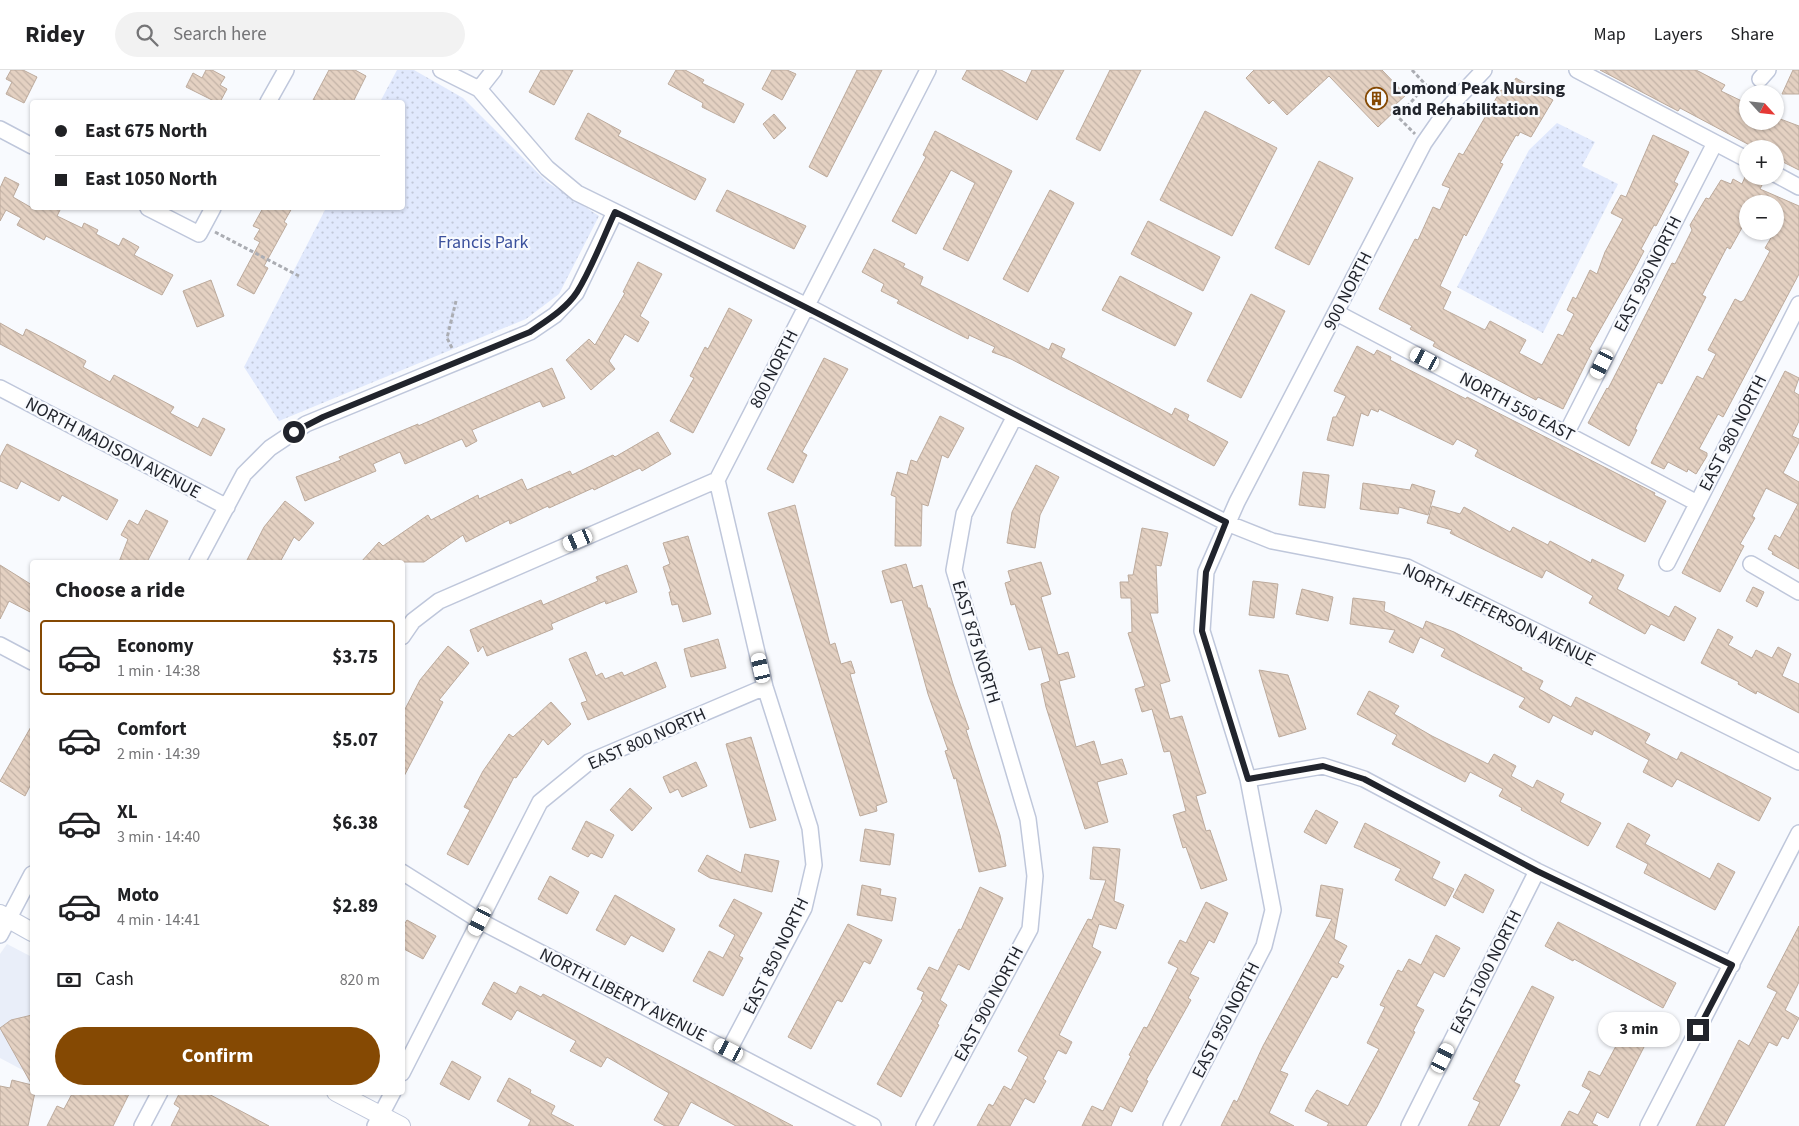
<!DOCTYPE html>
<html lang="en">
<head>
<meta charset="utf-8">
<style>
  :root { --surface:#fff; --page:#f2f2f2; --text:#202124; --muted:#757577; --line:#e0e0e0; --accent:#854903 }
  body { margin:0; font-family:"Source Sans 3",sans-serif; background:var(--page); color:var(--text); height:100vh; display:flex; flex-direction:column; font-size:19px; white-space:nowrap }
  * { box-sizing:border-box; margin:0 }
  p { font-size:16px; color:var(--muted) }
  .icon { flex:none; width:28px; height:28px; fill:none; stroke:currentColor; stroke-width:2; stroke-linecap:round; stroke-linejoin:round }
  .map { position:relative; flex:1; overflow:hidden }
  .sheet { position:absolute; left:30px; top:490px; width:375px; height:535px; display:flex; flex-direction:column; background:var(--surface); border-radius:5px; box-shadow:0 1px 4px #0004 }
  .sheet>* { flex:none }
  .top-card { position:absolute; left:30px; top:30px; width:375px; height:110px; border-radius:5px; box-shadow:0 1px 4px #0004; display:grid; align-content:center; height:110px; padding:0 25px; background:var(--surface) }
  .needle { width:32px; rotate:117deg }
  .tools { position:absolute; left:1739px; top:15px; display:grid; gap:10px }
  .tools a { display:grid; place-items:center; width:45px; height:45px; border-radius:50%; background:var(--surface); box-shadow:0 1px 4px #0004; font-size:25px }
  .end { position:absolute; width:22px; height:22px; margin:-11px; border:6px solid #21242c; background:#fff; box-shadow:0 0 0 2px #fff }
  .from { border-radius:50% }
  .bubble { position:absolute; height:35px; border-radius:18px; background:var(--surface); box-shadow:0 1px 4px #0004; font-size:16px; font-weight:700; line-height:35px; text-align:center }
  .car { position:absolute; width:15px; height:30px; margin:-15px -8px; border-radius:6px; box-shadow:0 0 4px 1px #0007; background:linear-gradient(#fff 24%,#345 0 40%,#fff 0 76%,#345 0 86%,#fff 0) }
  .top-card b { display:flex; align-items:center; gap:18px; height:48px; font-size:19px }
  .top-card b+b { border-top:1px solid var(--line) }
  .top-card i { width:12px; height:12px; background:var(--text) }
  ul { padding:0; list-style:none }
  li { display:flex; align-items:center; gap:15px; height:75px; margin:0 10px 8px; padding:0 15px; border:2px solid transparent; border-radius:5px }
  li div { flex:1 }
  li b { display:block; font-size:19px }
  li em { font-style:normal; font-weight:700 }
  li.active { border-color:var(--accent) }
  li>.icon { width:45px; height:45px; stroke-width:1.5 }
  h2 { padding:0 25px; font-size:22px; line-height:60px }
  .pay { display:flex; align-items:center; gap:12px; height:55px; padding:0 25px; font-size:19px }
  .pay p { margin-inline-start:auto }
  .button { display:flex; gap:10px; margin-top:auto; padding:10px 25px }
  .button a { flex:1; height:58px; border-radius:30px; background:var(--accent); color:#fff; font-size:20px; font-weight:700; line-height:58px; text-align:center }
  header { display:flex; align-items:center; gap:30px; box-sizing:border-box; height:70px; padding:0 25px; background:var(--surface); border-bottom:1px solid var(--line) }
  header strong { font-size:24px }
  nav { display:flex; gap:28px; margin-inline-start:auto; font-size:18px }
  .search { width:350px; height:45px; background:var(--page); display:flex; align-items:center; gap:12px; box-sizing:border-box; padding:0 18px; border-radius:28px; color:var(--muted); font-size:19px }
  .map>svg:first-child { display:block }
  .built { fill:#e9eef9 }
  .grass { fill:url(#grass-dots) }
  .building { fill:url(#building-back-hatch); stroke:#bcaa9c }
  .lines { fill:none; stroke-linecap:round; stroke-linejoin:round }
  .minor-casing { stroke:#bfc7db; stroke-width:18 }
  .tertiary-casing { stroke:#bfc7db; stroke-width:20 }
  .path { stroke:#abadb3; stroke-width:3; stroke-dasharray:4 2.5; stroke-linecap:butt }
  .minor { stroke:#fff; stroke-width:15 }
  .tertiary { stroke:#fff; stroke-width:18 }
  .route { stroke:#21242c; stroke-width:6 }
  .labels { text-anchor:middle; dominant-baseline:central; stroke-width:4.5; stroke-linejoin:round; paint-order:stroke }
  .poi-label { font-size:18px; font-weight:bold; fill:#21242c; stroke:#f8fafe; text-anchor:start }
  .park-label { font-size:18px; fill:#3b519d; stroke:#f8fafe }
  .street-label { font-size:18px; fill:#21242c; stroke:#f8fafe }
</style>
</head>
<body>
<header>
<strong>Ridey</strong>
<div class="search"><svg class="icon" aria-label="search" viewBox="0 0 24 24"><circle cx="10" cy="10" r="6"/><path d="M15 15l6 6"/></svg>Search here</div>
<nav><a>Map</a><a>Layers</a><a>Share</a></nav>
</header>
<div class="map">
<svg width="1799" height="1056" viewBox="0 0 1799 1056">
  <defs>
    <pattern id="grass-dots" width="8" height="8" patternUnits="userSpaceOnUse" patternTransform="scale(1.25)"><rect width="8" height="8" fill="#e1e9fd"/><path d="M2 2h.1M6 6h.1" fill="none" stroke="#c1c8d9" stroke-width="1.8" stroke-linecap="round"/></pattern>
    <pattern id="building-back-hatch" width="6" height="6" patternUnits="userSpaceOnUse" patternTransform="scale(1.25)"><rect width="6" height="6" fill="#e4d1c2"/><path d="M-1 5l2 2M0 0l6 6M5-1l2 2" fill="none" stroke="#c3b3a7"/></pattern>
  </defs>
  <rect width="100%" height="100%" fill="#f8fafe"/>
  <path class="built" d="M7 874 32 887V1005L0 988V884Z"/>
  <path class="grass" d="M397 0H414L463 28 547 112 599 146 559 224 526 249 279 351 244 297 326 138H402V32H380Z
    M1557 53 1595 72 1582 96 1618 114 1543 263 1457 217 1529 80Z"/>
  <path class="building" d="M11 0H23L37 7 24 33 6 24 12 12 6 9Z
    M206 0H212L225 7 220 15 227 19 220 32H216L186 17 193 3 202 8Z
    M329 0H355L366 6 353 32H312Z
    M541 0H573L554 35 529 22Z
    M676 0H685L704 10 702 13 744 34 734 53 702 37 703 33 668 14Z
    M772 0H787L796 4 782 30 762 19Z
    M857 0H882L827 107 809 97Z
    M967 0H1001L1026 13 1032 0H1064L1037 50 962 9Z
    M1110 0H1141L1100 81 1076 69Z
    M1254 0H1382L1406 25 1396 34 1399 37 1378 57 1329 6 1287 45 1273 30 1269 34 1246 8Z
    M1600 0H1696L1725 15 1721 21 1748 34V51H1775V47L1799 56V100L1775 88V79H1757L1680 38 1678 41Z
    M1793 0H1799V24H1782Z
    M1516 8 1553 30 1531 67 1520 62 1518 66 1516 65 1500 93 1503 94 1466 166 1464 164 1440 216 1451 222 1443 239 1485 260 1490 251 1526 270 1519 283 1542 295 1558 264 1563 266 1574 244 1567 240 1573 227 1576 229 1590 200 1597 204 1605 182 1623 149 1611 143 1621 125 1626 127 1653 65 1689 82 1674 112 1678 114 1656 156 1654 155 1641 179 1644 181 1635 198 1589 279 1592 281 1563 339 1538 327 1536 330 1433 276 1435 272 1410 259 1412 256 1379 239 1415 169 1418 170 1433 137 1440 140 1450 118 1442 115 1459 83 1463 85 1501 20 1508 23Z
    M1205 41 1277 78 1232 166 1160 130Z
    M588 43 621 61 618 66 706 109 695 130 575 69Z
    M774 44 786 58 774 69 763 54Z
    M935 61 1012 101 968 191 943 179 975 113 951 100 916 164 892 151 926 87 923 85Z
    M1319 91 1353 108 1309 195 1275 178Z
    M5 107 19 114 13 127 32 138H61L57 146 82 158 84 153 98 160 96 164 119 176 123 168 139 177 134 185 173 205 162 225 46 166 44 170 17 155 21 148 6 140 0 151V118Z
    M1745 107 1762 115 1760 119 1799 136V204L1723 347 1718 344 1699 379 1707 383V386L1696 404 1688 399 1687 402 1668 392 1664 399 1651 393 1697 306 1703 309 1716 284 1708 280 1735 229 1741 232 1744 230 1770 181 1765 178 1775 161V134H1748V147L1730 179 1727 177 1702 225 1706 227 1662 314 1658 312 1635 359 1637 360 1629 376 1588 353 1607 318 1608 319 1672 193 1675 194 1692 160 1690 155 1706 128 1709 129 1721 110 1731 114 1733 109 1742 114Z
    M727 120 806 156 794 179 716 141Z
    M1050 120 1074 133 1028 222 1003 209Z
    M263 138H292L284 152 287 154 264 196 268 198 254 224 237 215 260 172 254 169 260 159 253 156Z
    M1148 151 1220 187 1203 221 1131 184Z
    M874 179 905 194 903 197 923 207 920 215 1049 280 1052 273 1065 279 1061 287 1172 345 1175 338 1189 345 1187 350 1228 372 1214 396 1011 289 992 282 995 277 969 265 968 269 897 233 899 230 881 221 884 214 862 202Z
    M638 192 662 204 640 246 649 252 638 272 625 264 609 291 615 299 591 320 566 290 589 269 595 275 625 223 623 222Z
    M1120 206 1192 243 1175 276 1102 240Z
    M211 210 224 246 197 257 183 221Z
    M1251 224 1285 241 1241 328 1207 311Z
    M729 238 752 250 693 363 670 351 694 308 690 306 705 277 708 279Z
    M0 253 23 266 26 259 51 272 86 291 83 297 110 312 114 305 174 337 170 343 198 358 203 348 225 359 211 386 0 274Z
    M1357 276 1374 285 1377 280 1391 287 1390 290 1466 329 1467 327 1655 423 1654 425 1666 431 1645 472 1475 386 1478 380 1457 369 1453 375 1379 339 1378 342 1371 339 1368 346 1361 343 1353 376 1327 370 1333 347H1336L1346 326 1334 321Z
    M824 288 848 299 802 382 807 385 793 413 767 399Z
    M552 298 565 328 543 337 540 331 472 360 477 371 466 377 462 369 405 394 400 382 373 394 376 401 305 431 296 407 341 390 339 387 418 354V356Z
    M1785 301 1799 308 1794 322 1799 325V351L1792 366 1799 369V372L1783 403 1799 412V499L1772 484 1773 482 1768 479 1775 465 1780 468 1798 434 1766 418 1752 446 1755 448 1740 474 1744 476 1720 522 1682 503Z
    M940 346 964 358 948 388 942 385 928 436 922 434 921 476H895L896 427 891 425 897 402 907 405 911 390 917 392Z
    M658 362 671 384 642 401 640 398 594 420 593 418 549 438 548 436 510 454 509 450 466 472 463 465 424 492H361L379 472 383 476 428 445 431 450 478 425 479 429 522 409 527 420 570 401 572 405 613 385 615 387Z
    M7 374 118 430 107 450 62 425 59 431 21 411 17 419 0 411V387Z
    M1036 395 1059 407 1040 445 1035 478 1007 473 1012 442Z
    M1303 402 1329 405 1325 438 1299 435Z
    M1363 413 1410 420 1412 414 1435 421 1428 445 1399 437 1398 444 1360 439Z
    M285 431 314 453 299 471 294 467 280 492H246L264 457Z
    M795 435 830 575 835 573 841 594 851 591 855 603 850 604 887 732 876 736 877 741 860 746 768 443Z
    M1432 436 1460 444 1464 437 1510 462 1513 457 1548 475 1550 471 1591 493 1592 489 1624 505 1617 519 1669 547 1675 536 1696 548 1684 571 1651 554 1645 564 1589 533 1593 526 1546 500 1542 508 1450 463 1452 460 1427 453Z
    M146 440 168 451 147 492H119L128 469 121 465 129 450 138 455Z
    M1142 458 1168 463 1161 496 1156 495 1158 543H1150L1170 611 1160 614 1170 649 1182 646 1206 723 1196 726 1206 761 1210 760 1227 810 1201 819 1186 777 1183 778 1173 745 1186 741 1170 681 1164 682 1152 639 1142 642 1135 619 1145 616 1128 563 1132 562 1131 528H1121L1120 512H1129L1128 505H1133Z
    M688 466 711 544 683 552 678 534 672 535 669 522H671L663 497 670 494 663 473Z
    M1041 492 1051 524 1041 527 1058 585 1068 582 1075 607 1059 611 1076 677 1094 671 1101 695 1122 689 1127 704 1097 712 1108 752 1085 759 1046 637 1041 614 1050 611 1041 577 1029 580 1015 534 1011 535 1005 513 1011 511 1008 501Z
    M906 494 913 518 922 515 928 538H930L953 614 969 659 966 660 1000 765 1006 796 979 802 956 708 954 709 945 681 948 680 928 624 902 530 891 533 882 501Z
    M0 495 32 515V543L9 531 0 549Z
    M627 495 637 522 606 534 605 531 551 554 553 559 487 586 483 576 478 582 470 560 541 530 543 535 598 511 596 507Z
    M1253 511 1278 514 1274 548 1249 545Z
    M1753 517 1764 522 1757 537 1746 531Z
    M1302 519 1333 527 1328 551 1296 544Z
    M1353 528 1385 532 1384 541 1423 559 1426 551 1454 562 1522 598 1521 600 1543 611 1539 619 1571 637 1576 627 1650 664 1645 673 1677 690 1681 682 1771 728 1759 751 1677 709 1672 717 1643 702 1649 690 1594 660 1592 665 1553 645 1549 653 1519 637 1525 628 1441 586 1445 579 1420 567 1413 583 1389 572 1395 560 1350 554Z
    M1718 559 1733 567 1728 575 1752 588 1756 580 1772 588 1778 577 1791 584 1782 606 1799 614V643L1757 621 1756 624 1738 614 1739 612 1701 593Z
    M718 569 726 598 691 607 684 579Z
    M448 576 469 593 439 630 443 632 402 710V645L420 610Z
    M586 582 596 606 602 603 605 609 622 602 624 606 656 592 666 617 588 650 581 633 587 631 569 589Z
    M1259 600 1288 605 1306 659 1279 667Z
    M1369 621 1399 636 1394 644 1432 666 1488 694 1494 684 1516 696 1511 706 1533 718 1537 710 1564 724 1560 732 1601 753 1588 776 1521 740 1522 738 1499 726 1503 719 1470 702 1465 712 1392 674 1397 665 1357 644Z
    M551 632 571 654 548 675 543 669 516 708 514 707 468 795 447 784 470 740 464 737 483 701 509 664 513 667Z
    M32 655V712L25 726 0 711Z
    M751 667 776 750 750 758 726 674Z
    M696 692 707 716 682 727 678 719 670 723 663 707Z
    M630 718 652 738 632 761 610 740Z
    M1316 740 1338 752 1326 774 1304 762Z
    M586 751 614 765 602 788 591 783 588 787 572 779Z
    M1365 753 1440 792 1432 808 1454 819 1445 836 1395 810 1401 799 1354 777Z
    M1628 753 1650 765 1645 774 1710 809 1718 793 1735 802 1715 840 1644 803 1648 794 1616 777Z
    M865 759 894 764 890 795 860 791Z
    M1093 777 1120 779 1114 831 1124 835 1116 859 1099 854 1092 877 1101 882 1059 965 1072 972 1066 984 1058 980 1043 1009 1046 1011 1034 1033 1025 1028 1010 1056H977L989 1034 993 1036 1004 1016 1011 1020 1028 987 1018 981 1088 849 1092 850 1106 810 1090 809Z
    M745 784 779 791 772 822 710 808 698 801 707 785 741 803Z
    M1465 804 1494 820 1483 843 1453 827Z
    M550 806 579 822 567 844 538 829Z
    M862 815 881 819 880 825 896 828 892 851 857 845Z
    M1321 815 1343 819 1334 869 1347 876 1338 893 1344 896 1337 908 1332 906 1280 1001 1288 1004 1269 1043 1294 1056H1221L1234 1030 1237 1032 1263 976 1332 849 1316 846Z
    M980 817 1003 828 969 900 958 894 940 930 947 935 937 954 939 955 901 1027 877 1014 923 930 921 929 924 922 917 919 929 897 938 901 959 859 961 860Z
    M615 825 675 859 663 882 631 865 625 875 596 860Z
    M734 829 762 843 739 886 743 888 723 926 693 911 709 881 723 888 735 865 719 856Z
    M1206 832 1228 843 1214 873 1209 870 1190 904 1199 908 1188 928 1191 930 1146 1010 1148 1011 1132 1042 1120 1036 1111 1056H1082L1092 1036 1103 1041 1131 986 1129 985 1144 957 1147 958 1178 898 1168 893 1180 870 1186 873Z
    M407 850 436 866 423 889 402 878V858Z
    M1558 852 1676 913 1663 938 1574 889 1573 891 1545 876Z
    M848 854 882 870 870 894 864 891 842 932 837 930 811 979 788 967Z
    M1799 856V912L1785 940 1799 948 1788 969 1782 966 1777 976 1769 972 1724 1056H1696L1739 970 1749 976 1777 922 1767 917Z
    M1436 865 1460 878 1444 907 1434 902 1416 936 1424 940 1413 961 1415 962 1377 1037 1366 1056H1327L1329 1053 1305 1041 1311 1029 1317 1020 1348 1036 1379 979 1367 973 1385 937 1380 935 1398 900 1402 902 1409 889 1421 895Z
    M494 912 516 924 520 916 541 927 543 924 793 1056H736L691 1032 678 1056H665L654 1050 669 1023 607 987 601 997 570 981 576 971 517 940 511 950 482 934Z
    M1532 916 1554 927 1514 1012 1520 1015 1499 1056H1468L1480 1032 1473 1029Z
    M32 945V1022H35L28 1056H0V1016L10 1018 12 1010 32 1015 0 958 11 950Z
    M1624 961 1646 973 1608 1048 1597 1042 1592 1053 1598 1056H1561L1569 1041 1578 1045 1591 1021 1582 1016 1589 1001 1600 1006Z
    M452 991 481 1007 469 1030 440 1014Z
    M509 1008 531 1020 530 1023 555 1036 551 1044 574 1056H528L531 1050 497 1031Z
    M73 1022H130L113 1056H47L57 1036 64 1039Z
    M180 1022H205L269 1056H171L180 1038 174 1034Z"/>
  <g class="lines">
    <defs>
      <path id="minor" d="M441 0 479 19 547 98 577 123 807 236 1015 346 1227 453 1272 471 1407 497 1799 692
        M1577 0 1748 90
        M1760 9 1768 0
        M479 19 494 0
        M268 32 286 0
        M0 59 32 76
        M1775 104 1799 117
        M148 138 199 164 213 138
        M1337 243 1697 433
        M0 318 227 437
        M1567 362 1715 73
        M197 492 244 404 270 378 306 354 530 262 555 245 576 223 615 142
        M1667 493 1799 234
        M1751 494 1799 522
        M402 567 413 551 439 531 717 410
        M0 575 32 592
        M1248 709 1323 696 1364 709 1537 801 1732 895
        M402 802 480 851 873 1056
        M0 865 32 804
        M729 980 804 838 814 795 810 758 765 617 717 410 928 0
        M402 1003 540 732 589 692 765 617
        M142 1056 160 1022
        M375 1056 393 1022
        M924 1056 1030 859 1035 806 1028 749 954 500 964 444 1015 346
        M1171 1056 1264 876 1273 840 1248 709 1202 561 1206 502 1237 432 1424 73 1449 37 1484 0
        M1409 1056 1537 801
        M1648 1056 1799 763"/>
      <path id="tertiary" d="M0 844 32 862
        M336 1022 401 1056"/>
    </defs>
    <use href="#minor" class="minor-casing"/>
    <use href="#tertiary" class="tertiary-casing"/>
    <path class="path" d="M1412 0 1426 15 1398 47 1415 64
      M215 162 299 206
      M452 278 447 268 456 231"/>
    <use href="#minor" class="minor"/>
    <use href="#tertiary" class="tertiary"/>
  </g>
  <g class="lines">
    <path class="route" d="M294 362 323 347 530 262C546 251 566 239 577 222 592 198 603 168 615 142 821 242 1022 350 1226 452L1206 502 1202 561 1248 709 1323 696 1364 709 1537 801 1732 895 1698 960"/>
  </g>
  <defs>
    <symbol id="building-ring" viewBox="-11 -11 22 22"><circle r="9.5" fill="#f8fafe" stroke="#854903" stroke-width="1.5"/><path d="M-4-6H4V6H1V3H-1V6H-4ZM-2.5-4.3h1.7v1.8h-1.7ZM.8-4.3h1.7v1.8H.8ZM-2.5-1h1.7V.8h-1.7ZM.8-1h1.7V.8H.8Z" fill="#854903"/></symbol>
  </defs>
  <g fill-rule="evenodd">
    <use href="#building-ring" x="1364" y="16" width="25" height="25"/>
  </g>
  <g class="labels">
    <g class="poi-label">
      <text x="1392" y="18">Lomond Peak Nursing<tspan x="1392" dy="21">and Rehabilitation</tspan></text>
    </g>
    <g class="park-label">
      <text x="483" y="172">Francis Park</text>
    </g>
    <g class="street-label">
      <text transform="translate(1648 204) rotate(-63)">EAST 950 NORTH</text>
      <text transform="translate(1348 221) rotate(-63)">900 NORTH</text>
      <text transform="translate(774 299) rotate(-63)">800 NORTH</text>
      <text transform="translate(1517 337) rotate(28)">NORTH 550 EAST</text>
      <text transform="translate(1733 363) rotate(-63)">EAST 980 NORTH</text>
      <text transform="translate(113 378) rotate(28)">NORTH MADISON AVENUE</text>
      <text transform="translate(1499 545) rotate(26)">NORTH JEFFERSON AVENUE</text>
      <text transform="translate(976 572) rotate(73)">EAST 875 NORTH</text>
      <text transform="translate(647 669) rotate(-24)">EAST 800 NORTH</text>
      <text transform="translate(776 886) rotate(-64)">EAST 850 NORTH</text>
      <text transform="translate(1486 902) rotate(-63)">EAST 1000 NORTH</text>
      <text transform="translate(623 925) rotate(27)">NORTH LIBERTY AVENUE</text>
      <text transform="translate(989 934) rotate(-62)">EAST 900 NORTH</text>
      <text transform="translate(1226 950) rotate(-63)">EAST 950 NORTH</text>
    </g>
  </g>
</svg>
<div class="tools">
<a><svg class="needle" viewBox="-14 -14 28 28"><path d="M0-13l5 13h-10z" fill="#e53935"/><path d="M0 13l5-13h-10z" fill="#757577"/></svg></a>
<a>+</a>
<a>−</a>
</div>
<i class="end from" style="left:294px;top:362px"></i>
<i class="end" style="left:1698px;top:960px"></i>
<div class="bubble" style="left:1598px;top:942px;width:82px">3 min</div>
<i class="car" style="left:1425px;top:289px;rotate:297deg"></i>
<i class="car" style="left:1602px;top:294px;rotate:207deg"></i>
<i class="car" style="left:578px;top:470px;rotate:247deg"></i>
<i class="car" style="left:761px;top:598px;rotate:347deg"></i>
<i class="car" style="left:480px;top:851px;rotate:207deg"></i>
<i class="car" style="left:729px;top:980px;rotate:297deg"></i>
<i class="car" style="left:1443px;top:988px;rotate:27deg"></i>
<div class="top-card">
<b><i class="from"></i>East 675 North</b>
<b><i></i>East 1050 North</b>
</div>
<section class="sheet">
<h2>Choose a ride</h2>
<ul>
<li class="active"><svg class="icon" aria-label="car" viewBox="0 0 24 24"><path d="M5 17H2v-5l4-1 3-4h7l3 4 3 1v5h-3M9 17h6M6 11h13"/><circle cx="7" cy="17" r="2"/><circle cx="17" cy="17" r="2"/></svg><div><b>Economy</b><p>1 min · 14:38</p></div><em>$3.75</em></li>
<li><svg class="icon" aria-label="car" viewBox="0 0 24 24"><path d="M5 17H2v-5l4-1 3-4h7l3 4 3 1v5h-3M9 17h6M6 11h13"/><circle cx="7" cy="17" r="2"/><circle cx="17" cy="17" r="2"/></svg><div><b>Comfort</b><p>2 min · 14:39</p></div><em>$5.07</em></li>
<li><svg class="icon" aria-label="car" viewBox="0 0 24 24"><path d="M5 17H2v-5l4-1 3-4h7l3 4 3 1v5h-3M9 17h6M6 11h13"/><circle cx="7" cy="17" r="2"/><circle cx="17" cy="17" r="2"/></svg><div><b>XL</b><p>3 min · 14:40</p></div><em>$6.38</em></li>
<li><svg class="icon" aria-label="car" viewBox="0 0 24 24"><path d="M5 17H2v-5l4-1 3-4h7l3 4 3 1v5h-3M9 17h6M6 11h13"/><circle cx="7" cy="17" r="2"/><circle cx="17" cy="17" r="2"/></svg><div><b>Moto</b><p>4 min · 14:41</p></div><em>$2.89</em></li>
</ul>
<div class="pay"><svg class="icon" aria-label="cash" viewBox="0 0 24 24"><path d="M3 7h18v10H3z"/><circle cx="12" cy="12" r="2"/></svg>Cash<p>820 m</p></div>
<div class="button"><a>Confirm</a></div>
</section>
</div>
</body>
</html>
